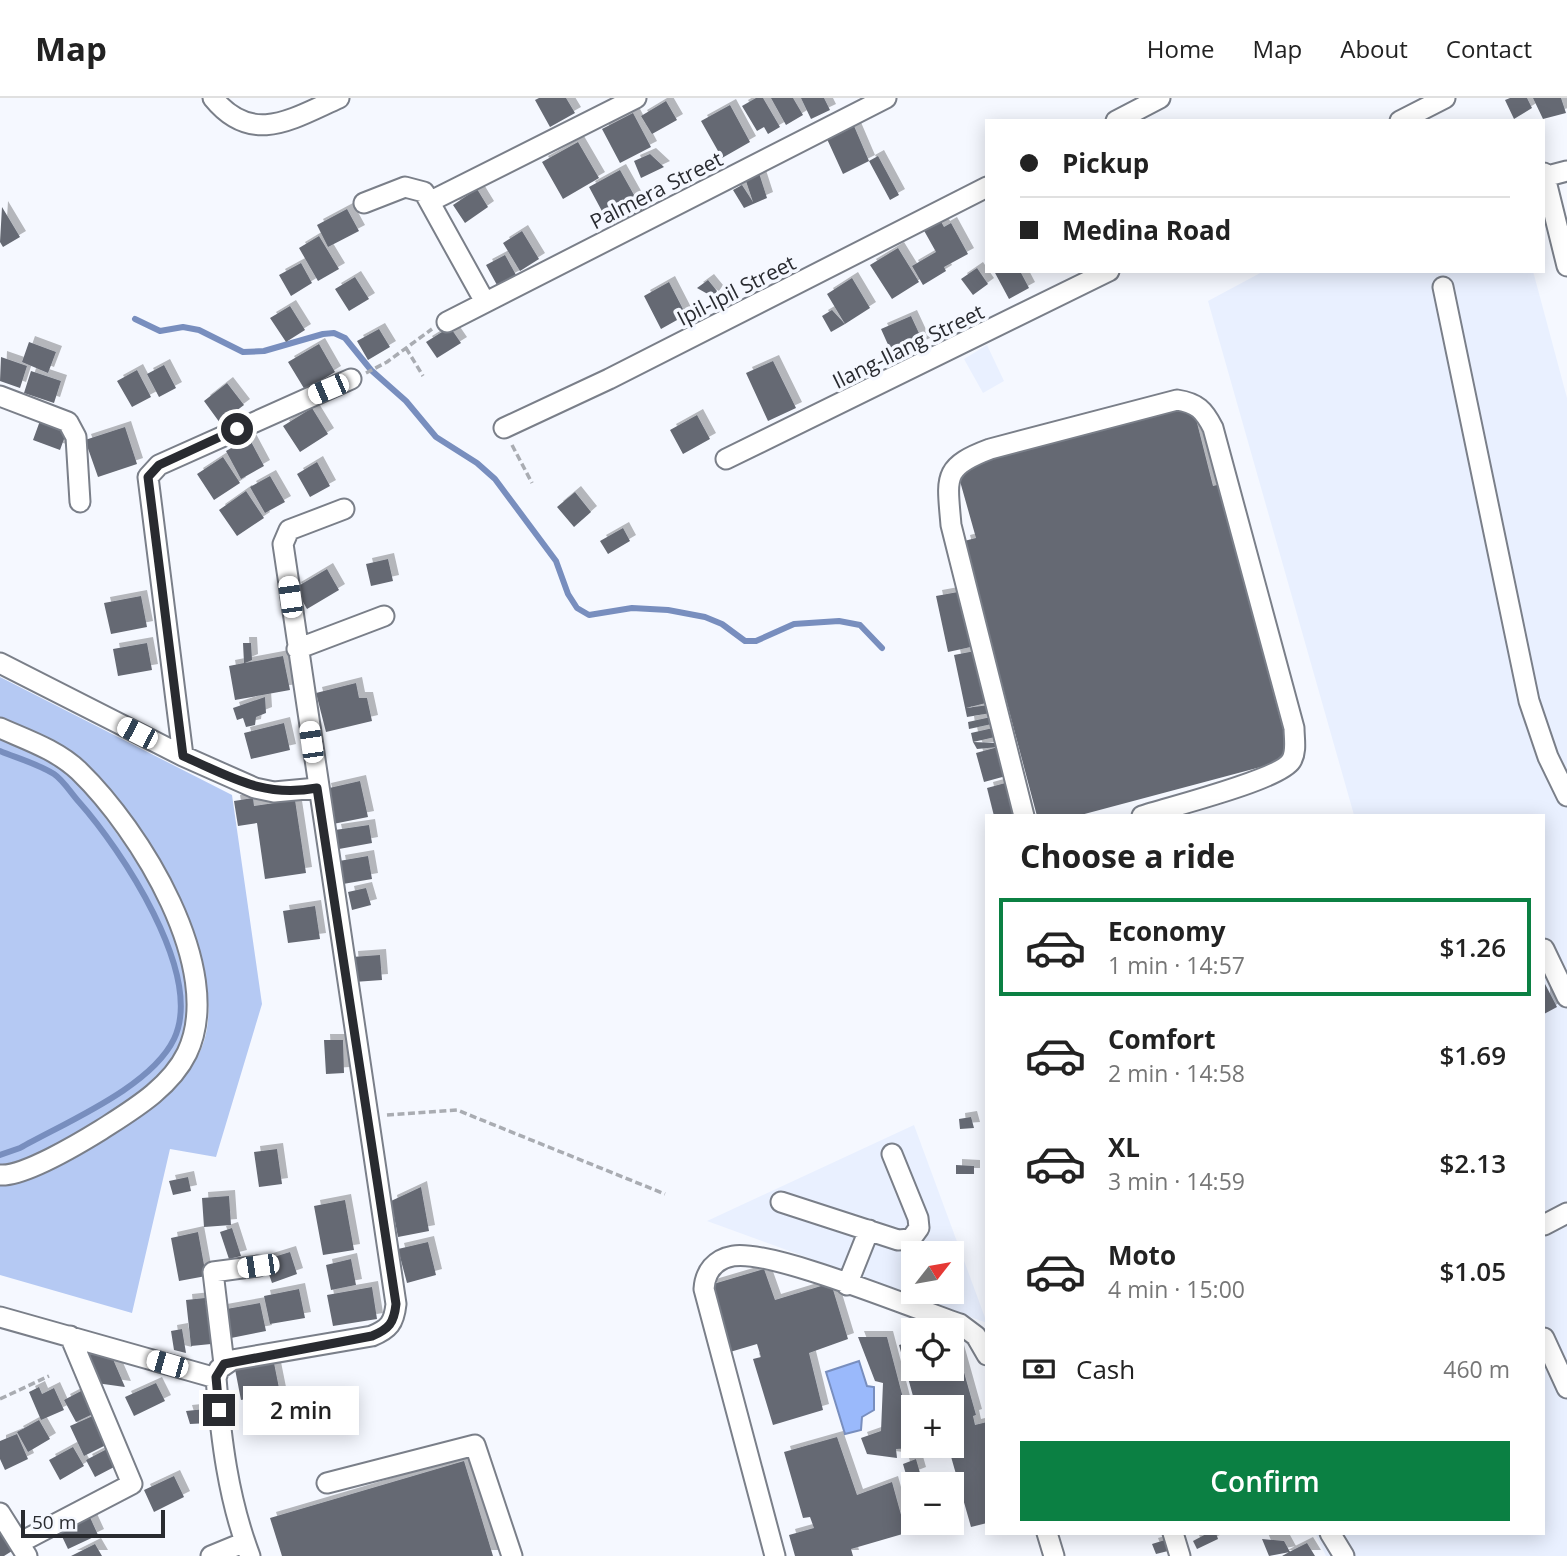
<!DOCTYPE html>
<html lang="en">
<head>
<meta charset="utf-8">
<style>
  :root { --surface:#fff; --page:#f2f2f2; --text:#222; --muted:#767676; --line:#e0e0e0; --accent:#0b8043 }
  body { margin:0; font-family:"Open Sans",sans-serif; background:var(--page); color:var(--text); height:100vh; display:flex; flex-direction:column; font-size:26px; white-space:nowrap }
  * { box-sizing:border-box; margin:0 }
  p { font-size:23px; color:var(--muted) }
  .icon { flex:none; width:38px; height:38px; fill:none; stroke:currentColor; stroke-width:2; stroke-linecap:round; stroke-linejoin:round }
  .map { position:relative; flex:1; overflow:hidden }
  .panel { position:absolute; left:985px; top:716px; width:560px; height:721px; display:flex; flex-direction:column; background:var(--surface); border-radius:0px; box-shadow:0 4px 18px #0003 }
  .panel>* { flex:none }
  .hud { position:absolute; left:985px; top:21px; width:560px; height:154px; border-radius:0px; box-shadow:0 4px 18px #0003; display:grid; align-content:center; height:154px; padding:0 35px; background:var(--surface) }
  .needle { width:46px; rotate:59deg }
  .tools { position:absolute; left:901px; top:1143px; display:grid; gap:14px }
  .tools a { display:grid; place-items:center; width:63px; height:63px; border-radius:0px; background:var(--surface); box-shadow:0 4px 18px #0003; font-size:35px }
  .scale { position:absolute; left:21px; bottom:18px; width:144px; box-sizing:border-box; padding-left:7px; border:4px solid #292b30; border-top:0; font-size:19px; line-height:24px; white-space:nowrap; color:#292b30; -webkit-text-stroke:5px #f5f8ff; paint-order:stroke }
  .end { position:absolute; width:32px; height:32px; margin:-16px; border:9px solid #292b30; background:#fff; box-shadow:0 0 0 4px #fff }
  .from { border-radius:50% }
  .bubble { position:absolute; height:49px; border-radius:0px; background:var(--surface); box-shadow:0 4px 18px #0003; font-size:23px; font-weight:600; line-height:49px; text-align:center }
  .car { position:absolute; width:21px; height:42px; margin:-21px -10px; border-radius:9px; box-shadow:0 0 5px 2px #0007; background:linear-gradient(#fff 24%,#345 0 40%,#fff 0 76%,#345 0 86%,#fff 0) }
  .hud b { display:flex; align-items:center; gap:24px; height:66px; font-size:26px }
  .hud b+b { border-top:2px solid var(--line) }
  .hud i { width:18px; height:18px; background:var(--text) }
  ul { padding:0; list-style:none }
  li { display:flex; align-items:center; gap:21px; height:98px; margin:0 14px 10px; padding:0 21px; border:4px solid transparent; border-radius:0px }
  li div { flex:1 }
  li b { display:block; font-size:26px }
  li em { font-style:normal; font-weight:600 }
  li.current { border-color:var(--accent) }
  li>.icon { width:63px; height:63px; stroke-width:1.5 }
  h2 { padding:0 35px; font-size:32px; line-height:84px }
  .pay { display:flex; align-items:center; gap:18px; height:77px; padding:0 35px; font-size:26px }
  .pay p { margin-inline-start:auto }
  .primary-button { display:flex; gap:14px; margin-top:auto; padding:14px 35px }
  .primary-button a { flex:1; height:80px; border-radius:0px; background:var(--accent); color:#fff; font-size:28px; font-weight:600; line-height:80px; text-align:center }
  header { display:flex; align-items:center; gap:42px; box-sizing:border-box; height:98px; padding:0 35px; background:var(--surface); border-bottom:2px solid var(--line) }
  header strong { font-size:33px }
  nav { display:flex; gap:38px; margin-inline-start:auto; font-size:24px }
  .map>svg:first-child { display:block }
  .built { fill:#e9f0ff; fill-rule:evenodd }
  .green { fill:#b5c9f3 }
  .water { fill:#9ab9fb; stroke:#788ebe; stroke-width:2 }
  .lines { fill:none; stroke-linecap:round; stroke-linejoin:round }
  .stream { stroke:#788ebe; stroke-width:6 }
  .building { fill:#656973; filter:url(#shadow) }
  .minor-casing { stroke:#7a7f89; stroke-width:23 }
  .path { stroke:#a9acb2; stroke-width:3.5; stroke-dasharray:7 3.5; stroke-linecap:butt }
  .minor { stroke:#fff; stroke-width:19 }
  .route { stroke:#292b30; stroke-width:9 }
  .labels { text-anchor:middle; dominant-baseline:central; stroke-width:7; stroke-linejoin:round; paint-order:stroke }
  .street-label { font-size:21px; fill:#292b30; stroke:#f5f8ff }
</style>
</head>
<body>
<header>
<strong>Map</strong>
<nav><a>Home</a><a>Map</a><a>About</a><a>Contact</a></nav>
</header>
<div class="map">
<svg width="1567" height="1458" viewBox="0 0 1567 1458">
  <defs>
    <filter id="shadow"><feDropShadow dx="6" dy="-6" stdDeviation="0" flood-color="#0004"/></filter>
  </defs>
  <rect width="100%" height="100%" fill="#f5f8ff"/>
  <path class="built" d="M1264 173H1533L1567 300V1458H1326L1315 1435H1544V718L1354 717 1208 203Z
    M987 247 1004 283 983 295 964 261Z
    M914 1027 987 1225 707 1123ZM914 1155H952V1194H914Z"/>
  <path class="green" d="M0 579 232 697 262 906 216 1059 170 1051 132 1215 0 1177V1084C56 1055 158 1017 193 966 249 886 140 716 80 661 57 641 27 631 0 619Z
    M0 639C20 648 45 656 63 669 81 683 94 704 107 722 149 780 211 870 180 945 165 981 132 1002 102 1023 81 1037 24 1069 0 1067Z"/>
  <path class="water" d="M859 1263 867 1288 874 1289V1312L862 1319 861 1332 845 1336 826 1274Z"/>
  <g class="lines">
    <path class="stream" d="M135 221 160 233 183 229 199 232 243 254 264 253 323 236 334 235 345 240 371 272 406 303 436 339 477 365 495 381 556 463 568 496 577 510 589 517 632 510 668 512 705 519 722 526 745 543H756L794 526 839 523 860 527 882 550
      M0 653C17 660 38 666 54 676 63 682 71 695 79 704 120 750 205 876 174 941 151 989 66 1024 20 1050L0 1057"/>
  </g>
  <path class="building" d="M539 0H566L575 15 550 29 535 2Z
    M756 0H763L780 29 768 36 764 29 757 33 742 8Z
    M771 0H793L803 17 786 27Z
    M801 0H824L830 12 811 21Z
    M1510 0H1527L1532 10 1514 21 1505 2Z
    M1533 0H1561L1566 15 1543 21Z
    M666 3 677 22 652 36 641 18Z
    M730 7 750 44 722 60 701 23Z
    M633 15 651 49 620 65 602 31Z
    M854 28 869 63 843 76 827 41Z
    M578 44 599 80 563 101 542 64Z
    M650 56 664 69 641 80 634 63Z
    M878 58 899 97 890 102 869 63Z
    M620 72 643 113 611 130 589 89Z
    M759 75 767 100 744 110 733 92 742 87 753 104 745 80Z
    M477 91 488 109 465 125 453 107Z
    M2 109 20 139 3 149 0 144Z
    M347 111 359 133 328 149 317 127Z
    M939 120 944 129 951 125 968 156 944 169 946 173 923 187 912 168 936 154 922 129Z
    M522 133 539 161 520 173 503 145Z
    M319 138 339 171 318 183 299 150Z
    M898 150 919 184 892 201 870 167Z
    M505 157 516 177 497 187 486 167Z
    M301 165 312 185 291 198 279 177Z
    M977 170 988 186 973 197 961 181Z
    M994 173H1020L1029 190 1009 201Z
    M355 179 369 201 349 213 335 191Z
    M852 180 870 210 845 226 827 196Z
    M708 182 717 193 713 199 697 190Z
    M669 184 686 217 661 231 644 198Z
    M290 208 305 232 286 244 270 220Z
    M832 212 845 226 831 234 822 218Z
    M911 218 924 246 894 260 881 231Z
    M450 229 461 245 437 260 426 244Z
    M379 231 390 249 368 262 357 243Z
    M29 244 56 254 48 275 22 264Z
    M319 246 335 274 305 292 288 264Z
    M1 259 27 268 20 290 0 283Z
    M773 263 796 310 768 323 746 275Z
    M164 267 176 290 159 299 147 276Z
    M137 272 151 299 132 309 117 283Z
    M31 273 61 283 54 305 24 295Z
    M227 285 244 307 220 325 204 303Z
    M1193 309 1213 388 1221 386 1276 566 1266 568 1291 661 1077 718H1037L964 443 976 440 956 369Z
    M312 310 328 336 300 354 283 328Z
    M697 317 710 341 683 356 670 332Z
    M41 320 68 330 60 352 33 342Z
    M125 329 137 366 98 379 85 342Z
    M249 340 264 368 241 381 226 353Z
    M223 359 240 385 214 402 197 376Z
    M317 364 330 388 310 399 297 376Z
    M270 378 285 404 265 415 250 389Z
    M246 393 264 420 237 438 219 412Z
    M575 394 591 414 574 429 557 409Z
    M623 430 630 443 608 456 600 443Z
    M388 461 393 483 371 488 366 466Z
    M327 471 339 492 307 511 295 490Z
    M958 494 971 549 948 554 936 498Z
    M141 498 147 529 111 536 104 505Z
    M147 545 152 572 118 578 113 551Z
    M243 545H251L252 562 245 565 283 558 290 592 235 602 229 568 244 565Z
    M975 553 986 605 966 610 989 607 991 615 967 619 954 557Z
    M356 585 359 600H367L372 623 326 634 316 595Z
    M265 599 266 615 256 619 255 627 246 629 243 620 237 622 233 610Z
    M991 619 992 626 969 631 968 624Z
    M284 625 290 652 251 661 244 635Z
    M993 630 995 639 973 644 997 645 998 649 977 651 973 644 971 635Z
    M998 649 1006 678 984 684 976 655Z
    M360 683 368 719 333 726 325 691Z
    M1009 684 1019 718H994L987 690Z
    M253 700 254 708 295 702 306 775 265 781 257 725 238 728 234 703Z
    M369 727 372 745 339 751 335 732Z
    M368 758 372 781 343 786 339 763Z
    M366 790 371 807 352 812 348 794Z
    M315 808 320 841 288 845 283 813Z
    M380 857 382 882 354 884 352 859Z
    M1544 884 1557 909 1544 916Z
    M324 942H343L344 975 326 976Z
    M971 1019 974 1030 960 1031 959 1021Z
    M277 1051 282 1086 259 1089 254 1054Z
    M956 1067 974 1068V1076H956Z
    M188 1079 191 1093 173 1097 169 1083Z
    M421 1089 429 1133 398 1139 391 1103Z
    M229 1098 231 1127 204 1129 202 1100Z
    M345 1102 354 1152 323 1157 314 1108Z
    M232 1130 241 1158 229 1161 220 1134Z
    M198 1134 206 1178 179 1183 171 1140Z
    M428 1144 436 1177 407 1185 398 1151Z
    M290 1154 297 1176 272 1185 264 1162Z
    M351 1161 356 1187 331 1192 326 1167Z
    M764 1171 775 1202 831 1185 848 1241 809 1255 823 1312 773 1327 753 1261 761 1259 757 1246 730 1254 710 1187Z
    M372 1189 377 1221 333 1228 327 1197Z
    M299 1191 305 1220 270 1226 264 1198Z
    M205 1200 211 1246 191 1248 186 1202Z
    M260 1205 266 1233 226 1241 221 1212Z
    M182 1231 186 1255 174 1252 171 1233Z
    M953 1235 976 1317 973 1318 975 1327 987 1324V1425L971 1429 948 1348H952V1309H916L899 1247 914 1243V1270H952Z
    M858 1239H887L914 1342V1350L896 1351 897 1360 867 1356 861 1340 881 1333 883 1285 875 1283Z
    M84 1254 112 1259 125 1289 96 1285Z
    M273 1260 280 1295 241 1302 234 1266Z
    M156 1285 165 1303 134 1318 125 1299Z
    M39 1289 42 1296 54 1290 64 1312 41 1322 29 1294Z
    M83 1292 95 1315 76 1324 64 1302Z
    M205 1311 209 1325 190 1326 186 1313Z
    M95 1317 108 1346 84 1358 70 1328Z
    M39 1322 50 1341 28 1354 17 1334Z
    M17 1336 28 1361 5 1372 0 1361V1343Z
    M837 1339 857 1397 892 1384 906 1435 851 1451 853 1458H795L789 1437 814 1430 810 1419 803 1420 784 1354Z
    M73 1349 84 1368 60 1382 49 1362Z
    M107 1351 116 1368 95 1379 86 1362Z
    M916 1361 920 1375 907 1380 903 1366Z
    M464 1363 493 1458H282L270 1420Z
    M174 1378 184 1399 154 1414 144 1392Z
    M88 1415 98 1437 68 1451 58 1430Z
    M0 1434 12 1453 4 1458H0Z
    M1208 1435H1216L1218 1441 1197 1451 1193 1443Z
    M1262 1441 1284 1443 1290 1454 1269 1458Z
    M1165 1442 1168 1453 1156 1456 1152 1446Z
    M1307 1445 1315 1458H1282L1291 1453Z
    M95 1446 102 1458H71Z"/>
  <g class="lines">
    <defs>
      <path id="minor" d="M213 0C252 48 292 21 339 0
        M1116 23 1160 0
        M1400 23 1445 0
        M1544 75 1567 168
        M1544 79 1567 73
        M431 103 636 0
        M364 105 405 89 424 94 485 204
        M1443 189 1529 603 1548 659 1567 698
        M447 224 886 0
        M0 298 68 324 76 339 80 404
        M504 330 609 281 987 89
        M726 361 1109 173
        M297 551 384 518
        M0 565 183 658 255 690 274 694 317 690
        M0 630C27 642 57 652 79 673 139 731 227 871 187 955 170 990 132 1012 101 1032 80 1045 23 1079 0 1077
        M183 658 148 379 159 367 351 281
        M1024 718 951 427C947 379 942 369 990 351L1177 302C1197 305 1204 312 1213 330L1294 630C1294 640 1297 654 1291 663 1279 682 1169 709 1142 718
        M1544 851 1567 899
        M781 1104 898 1142 911 1141 919 1130 918 1120 892 1056
        M1544 1127 1567 1115
        M847 1187 869 1132
        M0 1219 216 1280
        M1544 1240 1567 1290
        M224 1266 213 1174 258 1168
        M327 1385 475 1347 512 1458
        M0 1415 27 1458
        M1047 1435 1054 1458
        M1173 1435 1180 1458
        M1330 1435 1344 1458
        M19 1445 132 1386 70 1238
        M211 1458 245 1444
        M250 1458C228 1400 221 1341 216 1280L219 1271 232 1262 372 1238C389 1231 394 1225 396 1206L283 446 289 432 344 411
        M775 1458 704 1191C705 1174 715 1161 733 1158 771 1151 915 1211 960 1226L976 1238 987 1257"/>
    </defs>
    <use href="#minor" class="minor-casing"/>
    <path class="path" d="M406 250 423 278
      M366 275 387 264 432 231
      M512 347 532 385
      M387 1017 457 1012 665 1096
      M0 1301 49 1278"/>
    <use href="#minor" class="minor"/>
  </g>
  <g class="lines">
    <path class="route" d="M219 1312 216 1279 224 1266 372 1238C389 1231 394 1225 396 1206L317 690C263 700 231 679 183 658L148 379 159 367 237 331"/>
  </g>
  <g class="labels">
    <g class="street-label">
      <text transform="translate(656 92) rotate(-27)">Palmera Street</text>
      <text transform="translate(736 192) rotate(-27)">Ipil-Ipil Street</text>
      <text transform="translate(908 248) rotate(-26)">Ilang-Ilang Street</text>
    </g>
  </g>
</svg>
<div class="tools">
<a><svg class="needle" viewBox="-14 -14 28 28"><path d="M0-13l5 13h-10z" fill="#e53935"/><path d="M0 13l5-13h-10z" fill="#767676"/></svg></a>
<a><svg class="icon" aria-label="locate" viewBox="0 0 24 24"><circle cx="12" cy="12" r="6"/><path d="M12 2v4M12 18v4M2 12h4M18 12h4"/></svg></a>
<a>+</a>
<a>−</a>
</div>
<div class="scale">50 m</div>
<i class="end from" style="left:237px;top:331px"></i>
<i class="end" style="left:219px;top:1312px"></i>
<div class="bubble" style="left:243px;top:1288px;width:116px">2 min</div>
<i class="car" style="left:328px;top:291px;rotate:247deg"></i>
<i class="car" style="left:290px;top:499px;rotate:352deg"></i>
<i class="car" style="left:137px;top:635px;rotate:297deg"></i>
<i class="car" style="left:311px;top:644px;rotate:352deg"></i>
<i class="car" style="left:258px;top:1168px;rotate:262deg"></i>
<i class="car" style="left:167px;top:1266px;rotate:286deg"></i>
<div class="hud">
<b><i class="from"></i>Pickup</b>
<b><i></i>Medina Road</b>
</div>
<section class="panel">
<h2>Choose a ride</h2>
<ul>
<li class="current"><svg class="icon" aria-label="car" viewBox="0 0 24 24"><path d="M5 17H2v-5l4-1 3-4h7l3 4 3 1v5h-3M9 17h6M6 11h13"/><circle cx="7" cy="17" r="2"/><circle cx="17" cy="17" r="2"/></svg><div><b>Economy</b><p>1 min · 14:57</p></div><em>$1.26</em></li>
<li><svg class="icon" aria-label="car" viewBox="0 0 24 24"><path d="M5 17H2v-5l4-1 3-4h7l3 4 3 1v5h-3M9 17h6M6 11h13"/><circle cx="7" cy="17" r="2"/><circle cx="17" cy="17" r="2"/></svg><div><b>Comfort</b><p>2 min · 14:58</p></div><em>$1.69</em></li>
<li><svg class="icon" aria-label="car" viewBox="0 0 24 24"><path d="M5 17H2v-5l4-1 3-4h7l3 4 3 1v5h-3M9 17h6M6 11h13"/><circle cx="7" cy="17" r="2"/><circle cx="17" cy="17" r="2"/></svg><div><b>XL</b><p>3 min · 14:59</p></div><em>$2.13</em></li>
<li><svg class="icon" aria-label="car" viewBox="0 0 24 24"><path d="M5 17H2v-5l4-1 3-4h7l3 4 3 1v5h-3M9 17h6M6 11h13"/><circle cx="7" cy="17" r="2"/><circle cx="17" cy="17" r="2"/></svg><div><b>Moto</b><p>4 min · 15:00</p></div><em>$1.05</em></li>
</ul>
<div class="pay"><svg class="icon" aria-label="cash" viewBox="0 0 24 24"><path d="M3 7h18v10H3z"/><circle cx="12" cy="12" r="2"/></svg>Cash<p>460 m</p></div>
<div class="primary-button"><a>Confirm</a></div>
</section>
</div>
</body>
</html>
